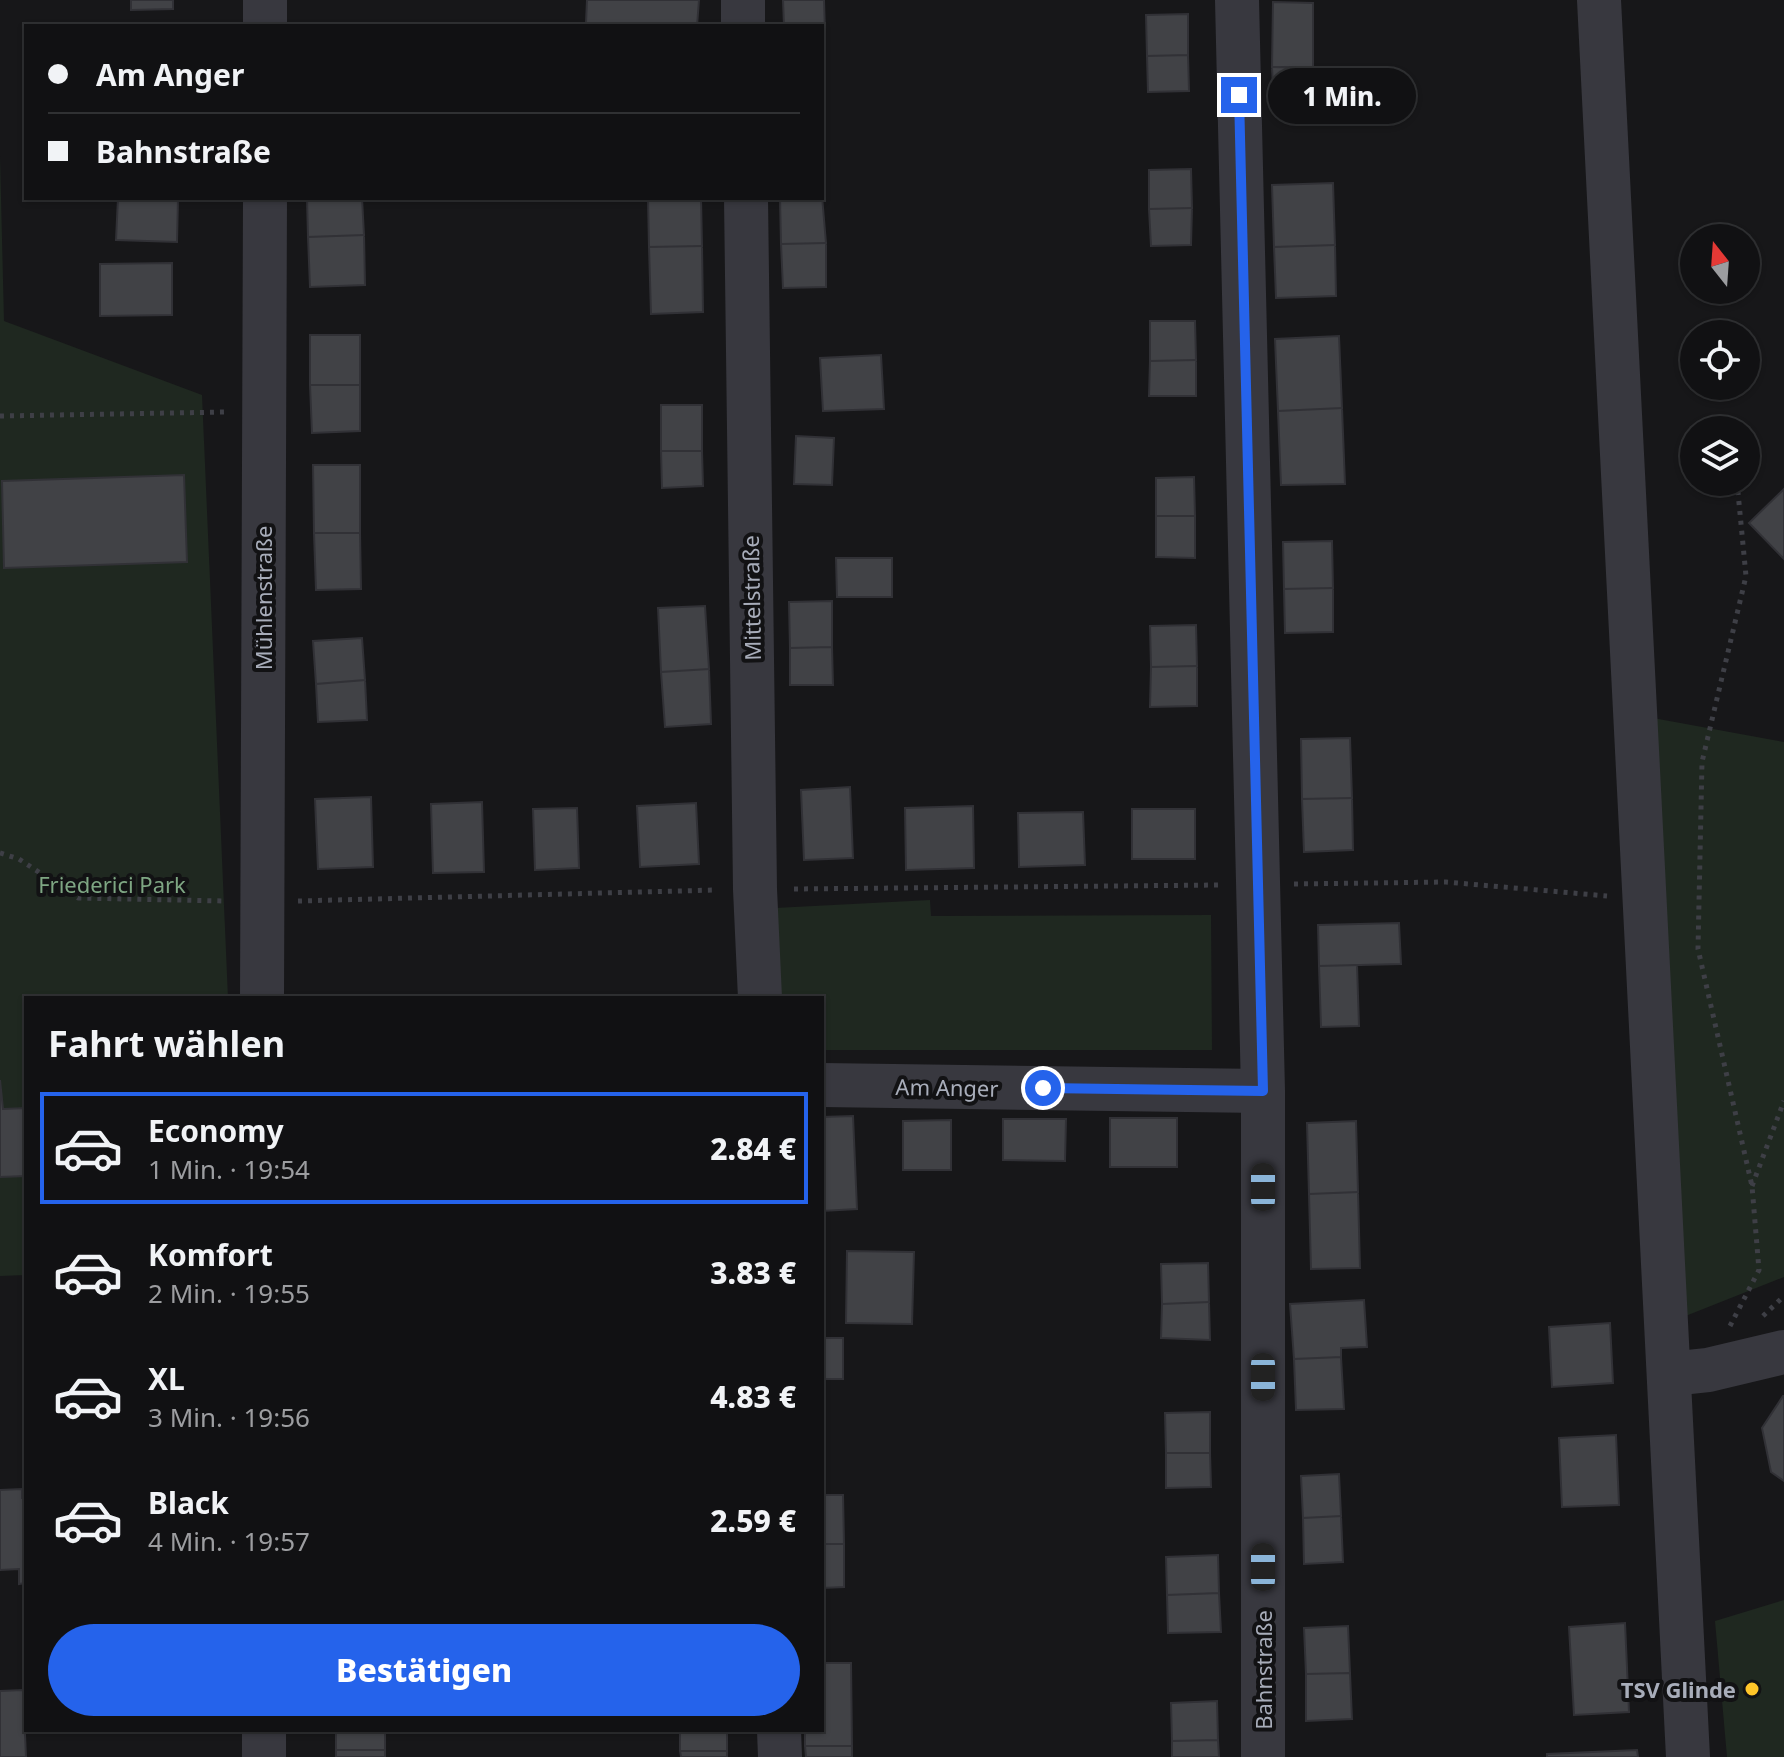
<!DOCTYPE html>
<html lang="de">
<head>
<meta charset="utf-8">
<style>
  :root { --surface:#111113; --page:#1e1f21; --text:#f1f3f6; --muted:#9c9da0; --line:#303133; --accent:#2563eb }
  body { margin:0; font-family:"Noto Sans",sans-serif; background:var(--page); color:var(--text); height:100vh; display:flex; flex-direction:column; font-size:30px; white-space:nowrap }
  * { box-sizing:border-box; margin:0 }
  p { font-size:26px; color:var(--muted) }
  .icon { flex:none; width:44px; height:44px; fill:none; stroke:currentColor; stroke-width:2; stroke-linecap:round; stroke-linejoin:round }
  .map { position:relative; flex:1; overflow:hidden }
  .drawer { position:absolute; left:24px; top:996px; width:800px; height:736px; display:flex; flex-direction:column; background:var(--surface); border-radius:0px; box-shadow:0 2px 6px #0004,0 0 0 2px var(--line) }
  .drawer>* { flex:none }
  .banner { position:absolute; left:24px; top:24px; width:800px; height:176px; border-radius:0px; box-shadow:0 2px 6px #0004,0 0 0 2px var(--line); display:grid; align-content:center; height:176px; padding:0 24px; background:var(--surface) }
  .needle { width:52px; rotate:343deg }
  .tools { position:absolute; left:1680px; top:224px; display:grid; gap:16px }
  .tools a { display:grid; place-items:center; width:80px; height:80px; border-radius:50%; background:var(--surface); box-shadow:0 2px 6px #0004,0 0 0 2px var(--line); font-size:40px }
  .end { position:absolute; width:36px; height:36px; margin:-18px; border:10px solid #2563eb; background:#fff; box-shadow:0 0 0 4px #fff }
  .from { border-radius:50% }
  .bubble { position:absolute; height:56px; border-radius:28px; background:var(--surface); box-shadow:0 2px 6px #0004,0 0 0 2px var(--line); font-size:26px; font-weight:800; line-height:56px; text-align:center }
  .car { position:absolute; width:24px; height:48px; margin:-24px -12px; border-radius:10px; box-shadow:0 0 6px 2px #0007; background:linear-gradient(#222 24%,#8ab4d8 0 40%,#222 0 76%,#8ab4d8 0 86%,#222 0) }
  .banner b { display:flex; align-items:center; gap:28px; height:76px; font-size:30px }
  .banner b+b { border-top:2px solid var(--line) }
  .banner i { width:20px; height:20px; background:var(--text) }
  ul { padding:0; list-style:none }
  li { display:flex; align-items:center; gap:24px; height:112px; margin:0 16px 12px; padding:0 8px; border:4px solid transparent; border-radius:0px }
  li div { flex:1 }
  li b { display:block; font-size:30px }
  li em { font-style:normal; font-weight:800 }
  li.active { border-color:var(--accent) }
  li>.icon { width:72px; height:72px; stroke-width:1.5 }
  h2 { padding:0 24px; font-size:36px; line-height:96px }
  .primary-button { display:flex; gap:16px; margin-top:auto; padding:16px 24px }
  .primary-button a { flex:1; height:92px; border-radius:48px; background:var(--accent); color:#fff; font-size:32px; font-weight:800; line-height:92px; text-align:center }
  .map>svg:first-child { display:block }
  .green { fill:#1f2820 }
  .building { fill:#414246; stroke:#313136; stroke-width:2 }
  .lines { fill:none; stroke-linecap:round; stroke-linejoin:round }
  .path { stroke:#3e3f46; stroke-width:5; stroke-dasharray:4 6; stroke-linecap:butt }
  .minor { stroke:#38383f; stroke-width:44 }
  .route { stroke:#2563eb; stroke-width:10 }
  .poi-dot { fill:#ffc529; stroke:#121214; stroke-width:3 }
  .labels { text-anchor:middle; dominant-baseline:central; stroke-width:8; stroke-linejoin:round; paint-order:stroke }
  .street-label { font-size:22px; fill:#a8adba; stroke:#121214 }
  .park-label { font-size:22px; fill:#7ea683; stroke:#121214 }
  .poi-label { font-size:22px; font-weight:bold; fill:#a8adba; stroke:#121214; text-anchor:end }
</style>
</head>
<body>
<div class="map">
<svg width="1784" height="1757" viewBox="0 0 1784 1757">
  <rect width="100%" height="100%" fill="#171719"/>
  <path class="green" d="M0 156 4 321 202 395 228 998H26V1275L0 1276Z
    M1653 718 1784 742V1277L1683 1317Z
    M930 900 931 916 1211 915 1212 1050H822V998H778L775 908Z
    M1784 1600V1757H1727L1715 1621Z"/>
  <path class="building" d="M131 0H173V9L131 10Z
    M587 0H699L697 26 586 23Z
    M783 0H824L825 32 822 26H784Z
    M1273 2 1313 3V68L1272 67Z
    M1188 14V55L1147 56 1146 15Z
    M1188 55 1189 91 1148 92 1147 56Z
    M1272 67H1348L1347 108 1274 106Z
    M1191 169 1192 208 1149 209V170Z
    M1333 183 1335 245 1274 247 1272 185Z
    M822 196 826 243 781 244 780 198Z
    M118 198H178L177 242 116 240Z
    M307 198H362L364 235 308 237Z
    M648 198H701L702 246 649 247Z
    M1192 208 1191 245 1151 246 1149 209Z
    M364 235 365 285 310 287 308 237Z
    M826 243V287L783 288 781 244Z
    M1335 245 1336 296 1276 298 1274 247Z
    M702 246 703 312 651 314 649 247Z
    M172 263V315L100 316V264Z
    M1150 321H1195L1196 360 1150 361Z
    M310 335H360V385H310Z
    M1339 336 1342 408 1278 411 1275 339Z
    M881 355 884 409 823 411 820 358Z
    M1196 360V396H1149L1150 361Z
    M310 385H360V431L312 433Z
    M661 405H702V451H661Z
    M1342 408 1345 484 1281 485 1278 411Z
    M796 436 834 438 832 485 794 484Z
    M661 451H702L703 486 662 488Z
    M313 465H360V533H314Z
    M184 475 187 562 4 568 2 481Z
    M1194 477 1195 516H1156V478Z
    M1784 489V559L1749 523Z
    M1156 516H1195V558L1156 557Z
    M314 533H360L361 589 316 590Z
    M1332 541 1333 588 1284 589 1283 542Z
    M836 558H892V597H837Z
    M1333 588V632L1285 633 1284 589Z
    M832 601V647L790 648 789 602Z
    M705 606 709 669 661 672 658 608Z
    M1196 625 1197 666 1151 667 1150 626Z
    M362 638 365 680 316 684 313 641Z
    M832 647 833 685H790V648Z
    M1197 666V706L1150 707 1151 667Z
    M709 669 711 724 665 727 661 672Z
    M365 680 367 720 318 722 316 684Z
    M1350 738 1352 798 1302 799 1301 739Z
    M850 787 853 858 804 860 801 790Z
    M371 797 373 867 318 869 315 799Z
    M1352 798 1353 850 1304 852 1302 799Z
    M482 802 484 872 433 873 431 804Z
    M696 803 699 864 640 867 637 806Z
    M973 806 974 868 906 870 905 808Z
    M577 808 579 868 535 870 533 809Z
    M1132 809H1195V859H1132Z
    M1083 812 1085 865 1019 867 1018 813Z
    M1399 923 1401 964 1319 966 1318 925Z
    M1357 965 1359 1026 1321 1027 1319 966Z
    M0 1080 3 1109 26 1108V1176L0 1177Z
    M853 1116 857 1209 822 1211V1117Z
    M1110 1118H1177V1167H1110Z
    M1003 1119H1066L1065 1161 1003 1160Z
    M951 1120V1170H903V1121Z
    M1356 1121 1358 1192 1309 1194 1307 1123Z
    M1358 1192 1360 1268 1311 1269 1309 1194Z
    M847 1251 914 1252 912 1324 846 1323Z
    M1208 1263 1209 1302 1162 1304 1161 1264Z
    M1364 1300 1367 1347 1341 1348V1357L1294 1359 1290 1304Z
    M1209 1302 1210 1340 1161 1338 1162 1304Z
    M1610 1323 1613 1383 1552 1387 1549 1327Z
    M822 1338H843V1379H822Z
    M1341 1357 1344 1409 1296 1410 1294 1359Z
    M1783 1396H1784V1481L1771 1472 1762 1428Z
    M1210 1412V1453H1166L1165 1413Z
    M1616 1435 1619 1505 1562 1507 1559 1438Z
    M1166 1453H1210L1211 1487 1166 1488Z
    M1339 1474 1341 1516 1303 1518 1301 1476Z
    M22 1489V1498H26V1583L19 1584V1569L0 1570V1490Z
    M822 1495H843L844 1544H822Z
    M1341 1516 1343 1562 1304 1564 1303 1518Z
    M822 1544H844V1587L822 1588Z
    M1218 1555 1219 1593 1167 1595 1166 1557Z
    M1219 1593 1221 1632 1168 1633 1167 1595Z
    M1625 1623 1629 1712 1574 1715 1569 1627Z
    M1348 1626 1350 1673 1306 1674 1304 1628Z
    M822 1663H851L852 1746H805V1730H822Z
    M1350 1673 1352 1719 1306 1721V1674Z
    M23 1690 26 1757H0V1691Z
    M1217 1701 1218 1740 1172 1741 1171 1703Z
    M336 1730H385V1750H336Z
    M680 1730H727V1751H680Z
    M1218 1740 1219 1757H1172V1741Z
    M805 1746H852V1757H806Z
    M336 1750H385V1757H336Z
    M1637 1750 1638 1757H1547V1754Z
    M680 1751H727V1757H681Z"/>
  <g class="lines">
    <path class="path" d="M0 416 227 412
      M1730 420 1731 430
      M0 853 19 859 78 898 224 901
      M1294 884 1446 882 1607 896
      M794 889 1220 885
      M298 901 716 890
      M1752 1186 1784 1101
      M1763 1316 1784 1296
      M1730 1326 1759 1270 1752 1186 1698 949 1702 762 1746 576 1737 482"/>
    <path class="minor" d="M743 0V26
      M1237 0 1263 1091V1757
      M1599 0 1688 1757
      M265 26V0
      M746 198 755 889 760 998
      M262 998 265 198
      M822 1085 1263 1091
      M1670 1374 1708 1370 1784 1352
      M264 1730V1757
      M779 1730 780 1757"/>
  </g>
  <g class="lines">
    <path class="route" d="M1043 1088 1263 1091 1239 95"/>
  </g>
  <circle class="poi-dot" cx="1752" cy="1689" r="8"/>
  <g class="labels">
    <g class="street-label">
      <text transform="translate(263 598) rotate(-90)">Mühlenstraße</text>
      <text transform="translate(751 598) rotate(-91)">Mittelstraße</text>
      <text transform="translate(947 1087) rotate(1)">Am Anger</text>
      <text transform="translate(1263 1670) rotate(-90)">Bahnstraße</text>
    </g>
    <g class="park-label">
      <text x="112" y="884">Friederici Park</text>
    </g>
    <g class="poi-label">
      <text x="1736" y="1689">TSV Glinde</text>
    </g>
  </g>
</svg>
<div class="tools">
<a><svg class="needle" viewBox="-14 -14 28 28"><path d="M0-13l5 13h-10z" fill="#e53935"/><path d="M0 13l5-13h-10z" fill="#9c9da0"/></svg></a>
<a><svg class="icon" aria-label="locate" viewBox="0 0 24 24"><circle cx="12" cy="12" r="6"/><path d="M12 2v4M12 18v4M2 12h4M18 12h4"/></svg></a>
<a><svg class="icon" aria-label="layers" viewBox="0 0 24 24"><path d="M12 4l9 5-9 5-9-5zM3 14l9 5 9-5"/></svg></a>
</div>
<i class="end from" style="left:1043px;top:1088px"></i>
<i class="end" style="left:1239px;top:95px"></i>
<div class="bubble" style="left:1268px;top:68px;width:148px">1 Min.</div>
<i class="car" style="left:1263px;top:1187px;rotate:0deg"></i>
<i class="car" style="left:1263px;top:1377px;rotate:180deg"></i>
<i class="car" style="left:1263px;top:1567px;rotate:0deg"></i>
<div class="banner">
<b><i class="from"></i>Am Anger</b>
<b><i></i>Bahnstraße</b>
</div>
<section class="drawer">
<h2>Fahrt wählen</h2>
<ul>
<li class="active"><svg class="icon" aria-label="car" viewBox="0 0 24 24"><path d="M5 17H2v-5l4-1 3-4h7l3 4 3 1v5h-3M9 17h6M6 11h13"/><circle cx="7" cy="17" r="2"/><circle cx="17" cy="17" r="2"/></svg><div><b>Economy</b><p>1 Min. · 19:54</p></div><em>2.84 €</em></li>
<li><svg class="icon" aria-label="car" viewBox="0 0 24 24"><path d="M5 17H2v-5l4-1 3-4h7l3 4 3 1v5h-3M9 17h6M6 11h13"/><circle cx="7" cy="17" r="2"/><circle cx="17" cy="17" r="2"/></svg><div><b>Komfort</b><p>2 Min. · 19:55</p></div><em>3.83 €</em></li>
<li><svg class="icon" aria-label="car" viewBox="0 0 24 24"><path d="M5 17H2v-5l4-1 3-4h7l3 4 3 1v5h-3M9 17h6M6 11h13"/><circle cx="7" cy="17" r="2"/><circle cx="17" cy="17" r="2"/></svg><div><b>XL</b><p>3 Min. · 19:56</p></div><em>4.83 €</em></li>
<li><svg class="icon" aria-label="car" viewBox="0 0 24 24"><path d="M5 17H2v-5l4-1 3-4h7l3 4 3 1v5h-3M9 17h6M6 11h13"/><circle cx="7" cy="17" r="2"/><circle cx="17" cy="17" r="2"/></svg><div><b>Black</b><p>4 Min. · 19:57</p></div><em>2.59 €</em></li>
</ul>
<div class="primary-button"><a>Bestätigen</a></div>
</section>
</div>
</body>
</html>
